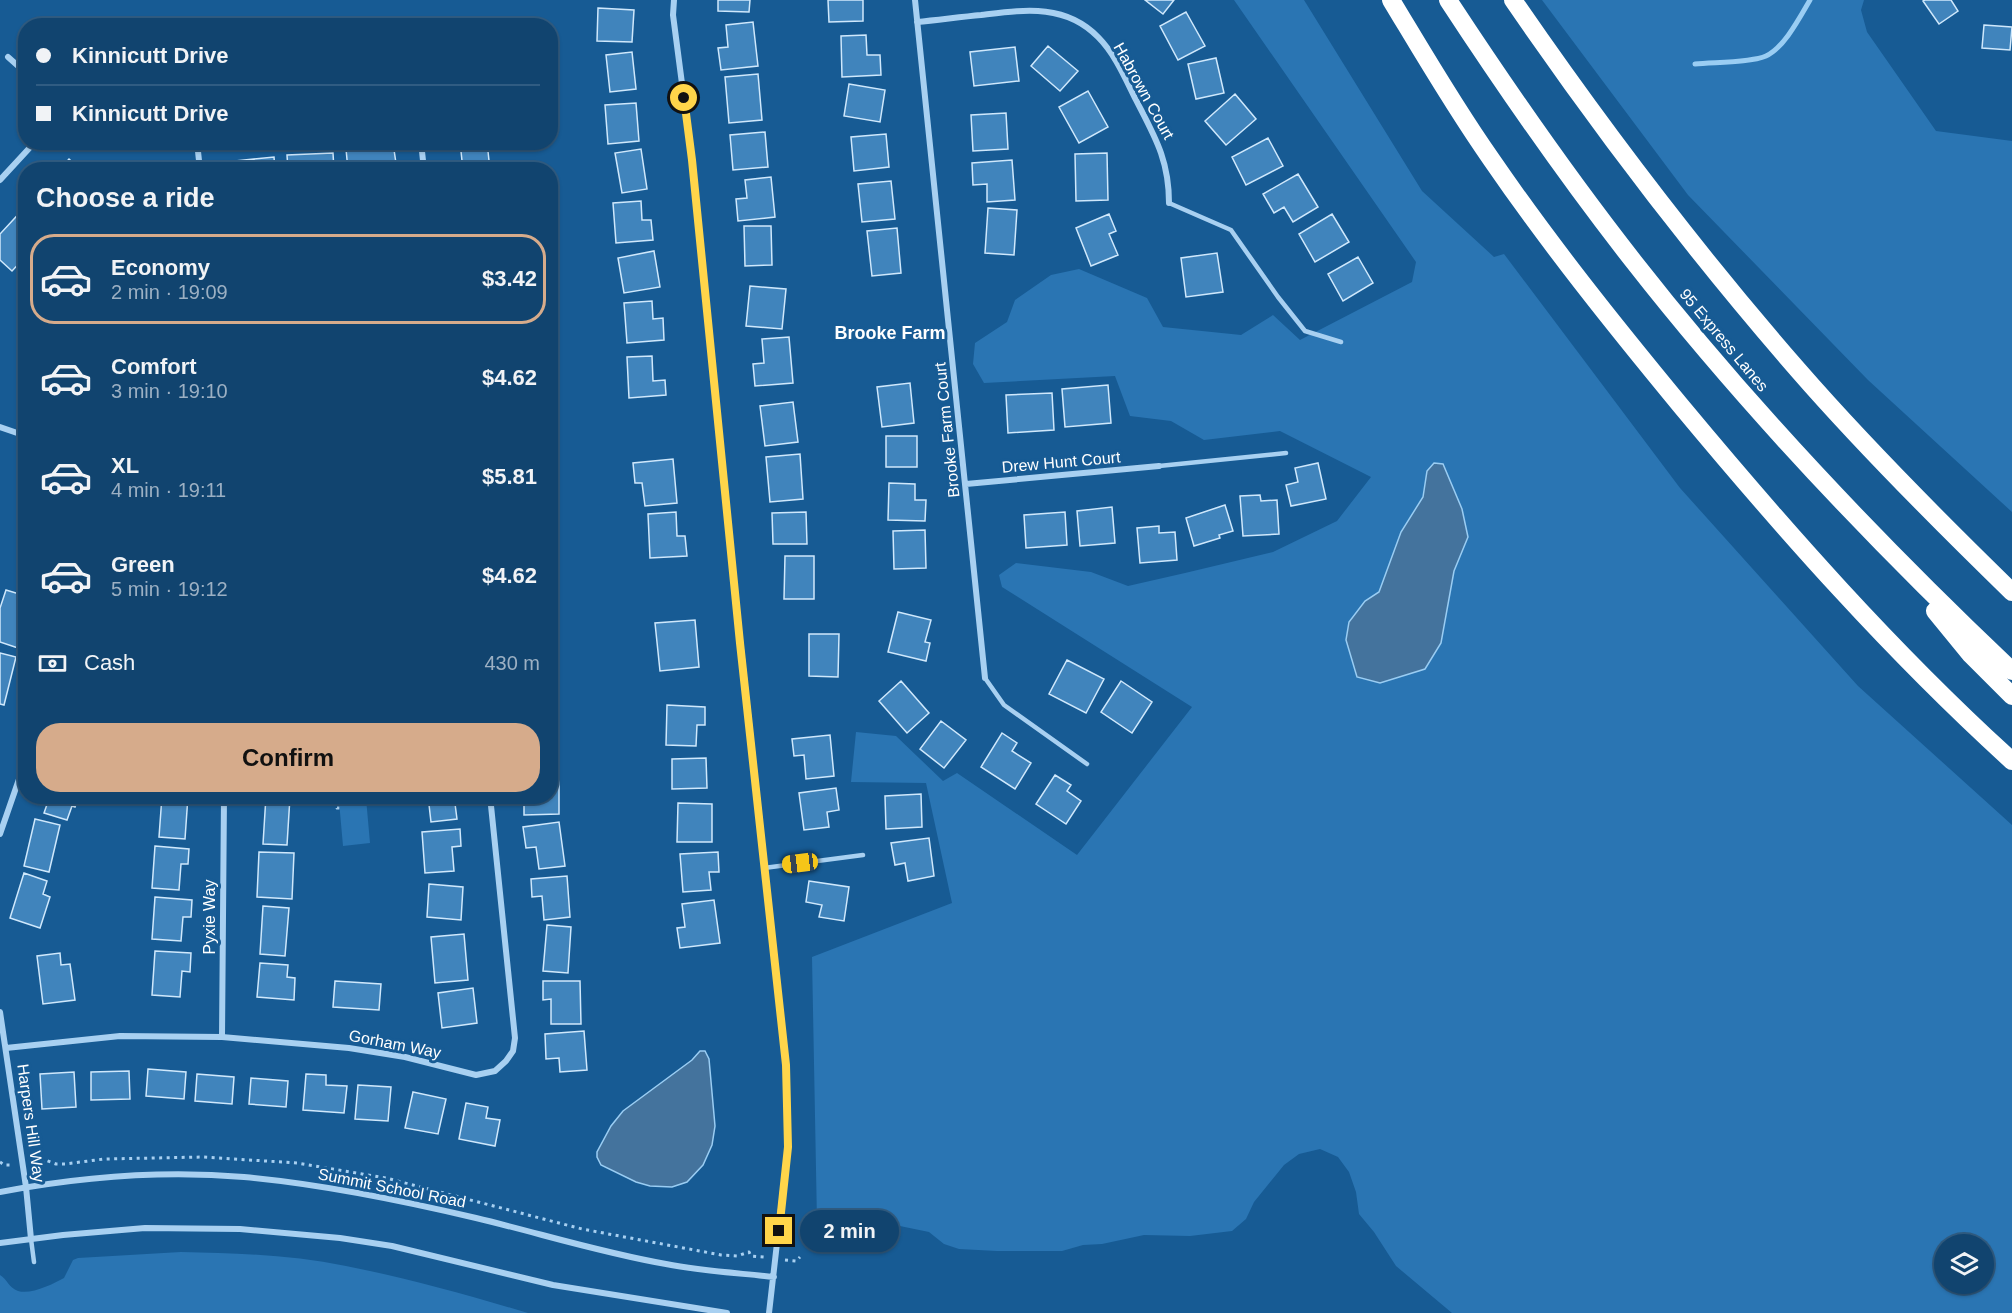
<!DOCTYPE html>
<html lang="en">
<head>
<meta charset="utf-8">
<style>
  :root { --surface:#11446f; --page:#1e4e77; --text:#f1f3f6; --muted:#9cb0c3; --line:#305c82; --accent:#d6ab8b }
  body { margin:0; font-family:Helvetica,sans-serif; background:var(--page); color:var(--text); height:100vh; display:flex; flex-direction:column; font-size:22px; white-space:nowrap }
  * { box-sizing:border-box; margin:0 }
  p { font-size:20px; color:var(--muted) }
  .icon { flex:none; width:33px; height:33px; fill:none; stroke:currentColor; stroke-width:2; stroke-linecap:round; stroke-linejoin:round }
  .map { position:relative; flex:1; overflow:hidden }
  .side { position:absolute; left:18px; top:162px; width:540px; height:642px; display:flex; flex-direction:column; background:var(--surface); border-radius:24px; box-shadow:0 2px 4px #0004,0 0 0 2px var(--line) }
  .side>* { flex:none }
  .hud { position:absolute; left:18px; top:18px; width:540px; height:132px; border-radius:24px; box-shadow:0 2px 4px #0004,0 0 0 2px var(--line); display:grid; align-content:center; height:132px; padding:0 18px; background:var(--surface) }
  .buttons { position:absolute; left:1934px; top:1234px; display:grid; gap:12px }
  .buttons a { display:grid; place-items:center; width:60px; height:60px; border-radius:50%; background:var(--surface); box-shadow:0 2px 4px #0004,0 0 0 2px var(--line); font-size:30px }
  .end { position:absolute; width:27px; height:27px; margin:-14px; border:8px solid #ffd54a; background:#111; box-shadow:0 0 0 3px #111 }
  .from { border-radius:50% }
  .bubble { position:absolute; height:42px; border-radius:21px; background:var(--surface); box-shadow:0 2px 4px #0004,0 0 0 2px var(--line); font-size:20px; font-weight:600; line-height:42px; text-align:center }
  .car { position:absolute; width:18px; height:36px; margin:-18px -9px; border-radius:8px; box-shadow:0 0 4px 2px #0007; background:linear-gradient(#f5c518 24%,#345 0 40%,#f5c518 0 76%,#345 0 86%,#f5c518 0) }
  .hud b { display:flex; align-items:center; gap:21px; height:57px; font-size:22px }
  .hud b+b { border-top:2px solid var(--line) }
  .hud i { width:15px; height:15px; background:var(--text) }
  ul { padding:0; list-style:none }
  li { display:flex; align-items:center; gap:18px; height:90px; margin:0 12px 9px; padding:0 6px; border:3px solid transparent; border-radius:24px }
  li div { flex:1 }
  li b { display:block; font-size:22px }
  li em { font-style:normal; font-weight:600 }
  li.selected { border-color:var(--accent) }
  li>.icon { width:54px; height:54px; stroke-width:1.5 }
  h2 { padding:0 18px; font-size:27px; line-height:72px }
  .pay { display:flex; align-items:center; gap:15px; height:66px; padding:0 18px; font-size:22px }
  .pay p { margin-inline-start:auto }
  .cta { display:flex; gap:12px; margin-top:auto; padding:12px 18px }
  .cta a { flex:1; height:69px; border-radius:24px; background:var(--accent); color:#111; font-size:24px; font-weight:600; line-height:69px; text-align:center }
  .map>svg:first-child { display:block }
  .green { fill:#2a75b3; fill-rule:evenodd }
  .water { fill:#44739d; stroke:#9acdf3; stroke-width:1.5 }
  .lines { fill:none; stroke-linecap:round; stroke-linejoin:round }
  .stream { stroke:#9acdf3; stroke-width:5 }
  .building { fill:#4084bc; stroke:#cfe8fc; stroke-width:1.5 }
  .path { stroke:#a8d0f1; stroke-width:3; stroke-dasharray:3 4.5; stroke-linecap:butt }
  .lane { stroke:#a8d0f1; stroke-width:4.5 }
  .street { stroke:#a8d0f1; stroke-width:6 }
  .highway { stroke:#fff; stroke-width:18 }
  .route { stroke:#ffd54a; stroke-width:8 }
  .labels { text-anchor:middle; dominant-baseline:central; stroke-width:6; stroke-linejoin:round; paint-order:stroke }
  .street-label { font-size:16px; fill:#fff; stroke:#175b94 }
  .neighbourhood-label { font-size:18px; font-weight:bold; fill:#fff; stroke:#175b94 }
</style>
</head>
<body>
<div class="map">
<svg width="2012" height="1313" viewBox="0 0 2012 1313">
  <rect width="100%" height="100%" fill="#175b94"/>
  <path class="green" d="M1234 0H1304L1422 191 1494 257 1504 254 1680 488 1858 686 2012 825V1313H1452L1396 1266 1374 1232 1359 1214 1356 1192 1349 1172 1338 1157 1320 1149 1299 1154 1284 1165 1254 1202 1246 1219 1232 1231 1190 1236 1144 1235 1102 1244 1083 1245 1062 1251H997L959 1249 944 1244 929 1232 895 1225 875 1224 850 1230 831 1231 817 1222 812 957 952 903 926 783 851 782 856 732 896 736 943 781 957 773 1077 855 1192 707 1002 587 999 575 1016 563 1091 572 1128 586 1185 573 1273 552 1337 521 1371 477 1280 431 1204 440 1171 421 1130 416 1115 376 984 383 973 364 975 343 1007 322 1015 300 1051 275 1079 269 1147 298 1163 327 1241 335 1273 315 1300 340 1412 282 1416 262ZM1427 471 1468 537 1454 571 1441 643 1349 622 1365 601 1379 592 1401 532 1423 497ZM1944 1245H1983V1284H1944Z
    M1542 0H1864L1861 10 1867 32 1936 131 2012 141V512L1868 380 1688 195Z
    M366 798 370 843 343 846 339 801Z
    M181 1252C236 1253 291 1255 346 1266 407 1278 468 1295 528 1313H0V1275C7 1279 9 1288 18 1291 31 1295 53 1284 64 1278L73 1260 78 1258Z"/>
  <path class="water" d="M1434 463 1443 464 1462 509 1468 537 1454 571 1441 643 1425 669 1380 683 1357 677 1346 640 1349 622 1365 601 1379 592 1401 532 1423 497 1427 471Z
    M700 1051H705L709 1059 715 1126 712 1145 703 1165 687 1182 672 1187 650 1186 636 1182 601 1165 597 1157V1152L611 1126 623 1111 692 1060Z"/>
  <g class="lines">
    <path class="stream" d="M1695 64C1713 62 1750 63 1766 56 1784 48 1800 17 1810 0"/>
  </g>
  <path class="building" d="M718 0H750L749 12 718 11Z
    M828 0H863V21L829 22Z
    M1145 0H1174L1163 14Z
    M1925 0H1951L1958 11 1939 24 1923 1Z
    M598 8 634 10 632 42 597 41Z
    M1186 12 1205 46 1178 60 1160 26Z
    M753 22 758 66 721 70 718 48 728 47 726 25Z
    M1984 25 2012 27 2010 50 1982 48Z
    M866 35 867 55H880L881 75 842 77 841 36Z
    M1048 46 1078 71 1060 91 1031 66Z
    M1015 47 1019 81 974 86 970 52Z
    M632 52 636 89 610 92 606 55Z
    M1216 58 1224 93 1196 99 1188 64Z
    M758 74 762 120 729 123 725 77Z
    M849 84 885 90 880 122 844 116Z
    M1088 91 1108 127 1079 143 1059 107Z
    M1235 94 1256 119 1226 145 1205 121Z
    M636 103 639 141 608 144 605 105Z
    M1006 113 1008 149 973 151 971 115Z
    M765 132 768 167 733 170 730 135Z
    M886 134 889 167 854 171 851 137Z
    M1268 138 1283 166 1246 185 1232 157Z
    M460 142H487L490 170H463Z
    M393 143 397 170H348L346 149Z
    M641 149 647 189 622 193 615 153Z
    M333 153 334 170H288L287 155Z
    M1107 153 1108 200 1076 201 1075 154Z
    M274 157 275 170H227L226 162Z
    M69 159 81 170H59Z
    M1012 160 1015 200 987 202V184L973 185 972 163Z
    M1298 174 1318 207 1293 222 1284 207 1274 213 1263 194Z
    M771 177 775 217 738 221 736 199 747 198 745 180Z
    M891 181 895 219 862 222 858 184Z
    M641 201 642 220H651L653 240 616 243 613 203Z
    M26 206V256L12 271 0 260V234Z
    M988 208 1017 210 1014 255 985 253Z
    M1109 214 1116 231 1109 234 1118 255 1091 266 1076 228Z
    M1332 214 1349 242 1315 262 1299 234Z
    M744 226H771L772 265 745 266Z
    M897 228 901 273 872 276 867 231Z
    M654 251 660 287 624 293 618 258Z
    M1217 253 1223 292 1186 297 1181 258Z
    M1358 257 1373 283 1343 301 1328 274Z
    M750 286 786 289 782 329 746 326Z
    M652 301 653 319 663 318 664 340 627 343 624 303Z
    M789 337 793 383 755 386 753 364 764 363 762 339Z
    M652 356 653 381 665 380 666 395 629 398 627 357Z
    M910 383 914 423 882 427 877 387Z
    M1108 385 1111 423 1065 427 1062 389Z
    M1052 393 1054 430 1008 433 1006 395Z
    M793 402 798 442 765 446 760 406Z
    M886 436H917V467H886Z
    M800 454 803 499 770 502 766 457Z
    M673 459 677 503 645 506 642 483H635L633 463Z
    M1318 463 1326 499 1291 506 1286 485 1298 482 1295 468Z
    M889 483 915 484V500H926L925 521 888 520Z
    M1260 495 1261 501 1277 500 1279 534 1243 536 1240 496Z
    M1225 505 1233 531 1219 535 1220 538 1194 546 1186 518Z
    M1112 507 1115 543 1080 546 1077 511Z
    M676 512 677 536H685L687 556 650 558 648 514Z
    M806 512 807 544H773L772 513Z
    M1065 512 1067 545 1026 548 1024 515Z
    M1159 526V533L1175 532 1177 560 1140 563 1137 528Z
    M925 530 926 568 894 569 893 531Z
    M26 553V587L18 585Z
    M785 556H814V599H784Z
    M6 590 26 596V635L21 649 0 642V608Z
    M898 612 931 620 925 642 930 643 926 661 888 652Z
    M695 620 699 667 660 671 655 623Z
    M809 634H839L838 677 809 676Z
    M0 653 16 657 4 705 0 704Z
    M1067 660 1104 679 1086 713 1049 694Z
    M901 681 929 713 907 733 879 701Z
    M1121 681 1152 702 1132 733 1101 712Z
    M667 705 705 707V725H697L696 746 666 745Z
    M941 721 966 740 944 768 920 749Z
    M1002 733 1017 743 1012 751 1031 763 1015 789 981 767Z
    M830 735 834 776 806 779 804 755 794 756 792 739Z
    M706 758 707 788 672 789V759Z
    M559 767V814L524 815V796H550V768Z
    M1055 775 1071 785 1067 791 1081 801 1066 824 1036 804Z
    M836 788 839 810 827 812 829 827 804 830 799 793Z
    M921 794 922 827 886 829 885 796Z
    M50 796H79L75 807 72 806 67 820 44 813Z
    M162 796H188L185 839 159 837Z
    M266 796 290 797 287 845 263 844Z
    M428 796H454L457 819 431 822Z
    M678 803 712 804V842H677Z
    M35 819 60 825 49 872 24 866Z
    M559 822 565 866 539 869 536 847 526 848 523 827Z
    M460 829 461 846 452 847 454 871 425 873 422 832Z
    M929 838 934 876 908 881 905 863 895 865 891 843Z
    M155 846 189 849 188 864H181L179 890 152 888Z
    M259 852 294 853 292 899 257 897Z
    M718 852 719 872H709L711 890 683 892 680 854Z
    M24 873 47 881 43 894 50 897 40 928 10 918Z
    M567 876 570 917 544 920 542 896 532 897 531 879Z
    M809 881 849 887 844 921 819 917 822 905 806 902Z
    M429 884 463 887 461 920 427 917Z
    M155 897 192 900 191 917H183L181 941 152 939Z
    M714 900 720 943 680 948 677 928 685 927 682 904Z
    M263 906 289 908 285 956 260 954Z
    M547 925 571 927 568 973 543 971Z
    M464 934 468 980 435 983 431 937Z
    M155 951 191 953 190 972 182 971 180 997 152 995Z
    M60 953 61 965 70 964 75 1000 43 1004 37 956Z
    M260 963 288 965 287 977 295 978 294 1000 257 997Z
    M335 981 381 984 379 1010 333 1007Z
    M543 981H580L581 1024H551V999L543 1000Z
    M473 988 477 1023 442 1028 438 993Z
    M584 1031 587 1070 560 1072 559 1058 546 1059 545 1034Z
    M148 1069 186 1072 184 1099 146 1096Z
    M129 1071 130 1099 91 1100V1072Z
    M74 1072 76 1107 42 1109 40 1074Z
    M197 1074 234 1077 232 1104 195 1101Z
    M306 1074 326 1075V1085L347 1086 344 1113 303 1110Z
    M251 1078 288 1081 286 1107 249 1104Z
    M358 1085 391 1087 388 1121 355 1119Z
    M413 1092 446 1099 438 1134 405 1128Z
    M466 1103 488 1107 486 1118 500 1120 495 1146 459 1139Z"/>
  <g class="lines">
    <path class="path" d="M327 796 337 808H340
      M0 1162 4 1165H12
      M34 1164 42 1163 45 1160 56 1164H65L104 1159 203 1157 297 1163 386 1178 582 1229 721 1255 737 1256 749 1252 751 1256 764 1257
      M785 1260 796 1261 800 1257"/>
    <path class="lane" d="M1169 203 1231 230 1278 297 1305 331 1341 342
      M1159 466 1286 453
      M985 678 1004 705 1087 764
      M764 868 863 855
      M31 1239 34 1262"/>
    <path class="street" d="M674 0 673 15 692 160 738 621 786 1065 788 1147 769 1313
      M915 0 985 678
      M917 22C938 20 960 17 981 15 1023 10 1065 3 1098 37 1115 54 1125 78 1136 100 1155 137 1169 160 1169 203
      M8 57 26 73
      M197 142 200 170
      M421 142 424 170
      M0 180 35 142
      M0 427 26 436
      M966 484 1159 466
      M0 834 26 759
      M0 1012 26 1187 31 1239
      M222 1037 224 796
      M6 1048 120 1036 222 1037 349 1048 405 1057 476 1075 495 1071 506 1061 513 1051 515 1038 490 796
      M0 1192C79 1177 163 1170 244 1177 322 1184 400 1200 476 1218 539 1233 602 1253 666 1264 701 1271 738 1273 774 1277
      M0 1243 63 1235 145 1228 240 1229 340 1238 392 1246 553 1285 727 1313"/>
    <path class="highway" d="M1391 0C1423 53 1455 108 1491 159 1550 245 1615 326 1681 406 1785 531 1892 652 2012 761
      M1448 0C1507 90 1568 178 1634 262 1749 409 1877 543 2012 671
      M1513 0C1601 128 1696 253 1798 370 1865 447 1938 520 2012 592
      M1935 611 1971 655 2012 696"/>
  </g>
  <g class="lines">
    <path class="route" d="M684 98 692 160 740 643 786 1065 788 1147 779 1231"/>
  </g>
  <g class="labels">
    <g class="street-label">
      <text transform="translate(1144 91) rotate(61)">Habrown Court</text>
      <text transform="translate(1724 340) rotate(50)">95 Express Lanes</text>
      <text transform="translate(947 430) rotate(-96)">Brooke Farm Court</text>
      <text transform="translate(1061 462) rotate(-5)">Drew Hunt Court</text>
      <text transform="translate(209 917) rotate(-90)">Pyxie Way</text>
      <text transform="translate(395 1044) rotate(11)">Gorham Way</text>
      <text transform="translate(31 1123) rotate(82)">Harpers Hill Way</text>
      <text transform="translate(392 1188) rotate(11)">Summit School Road</text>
    </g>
    <g class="neighbourhood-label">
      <text x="890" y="333">Brooke Farm</text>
    </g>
  </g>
</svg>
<div class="buttons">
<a><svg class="icon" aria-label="layers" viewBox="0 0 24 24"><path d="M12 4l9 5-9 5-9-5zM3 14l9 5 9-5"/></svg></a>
</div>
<i class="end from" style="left:684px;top:98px"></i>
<i class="end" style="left:779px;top:1231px"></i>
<div class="bubble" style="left:800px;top:1210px;width:99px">2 min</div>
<i class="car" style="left:800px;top:863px;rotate:263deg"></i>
<div class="hud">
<b><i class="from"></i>Kinnicutt Drive</b>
<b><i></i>Kinnicutt Drive</b>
</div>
<section class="side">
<h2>Choose a ride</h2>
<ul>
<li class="selected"><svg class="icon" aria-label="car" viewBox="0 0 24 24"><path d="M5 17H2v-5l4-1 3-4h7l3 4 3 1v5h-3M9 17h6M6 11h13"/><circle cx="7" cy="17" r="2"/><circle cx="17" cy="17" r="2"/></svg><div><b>Economy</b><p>2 min · 19:09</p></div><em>$3.42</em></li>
<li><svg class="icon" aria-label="car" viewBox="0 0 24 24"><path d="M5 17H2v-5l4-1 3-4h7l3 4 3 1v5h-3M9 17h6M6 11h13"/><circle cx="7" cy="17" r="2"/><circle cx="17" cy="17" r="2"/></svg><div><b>Comfort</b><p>3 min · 19:10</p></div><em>$4.62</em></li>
<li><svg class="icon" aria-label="car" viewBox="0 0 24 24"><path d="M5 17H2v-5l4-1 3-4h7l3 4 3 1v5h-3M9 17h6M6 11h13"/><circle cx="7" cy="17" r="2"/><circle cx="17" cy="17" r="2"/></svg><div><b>XL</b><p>4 min · 19:11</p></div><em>$5.81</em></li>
<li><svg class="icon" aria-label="car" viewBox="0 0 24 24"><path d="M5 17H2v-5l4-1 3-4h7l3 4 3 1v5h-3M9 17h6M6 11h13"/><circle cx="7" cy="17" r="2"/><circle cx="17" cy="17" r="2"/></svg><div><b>Green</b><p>5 min · 19:12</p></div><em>$4.62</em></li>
</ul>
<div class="pay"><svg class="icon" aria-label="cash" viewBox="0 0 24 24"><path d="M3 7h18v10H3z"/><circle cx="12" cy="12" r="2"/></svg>Cash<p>430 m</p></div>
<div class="cta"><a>Confirm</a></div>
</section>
</div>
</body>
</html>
